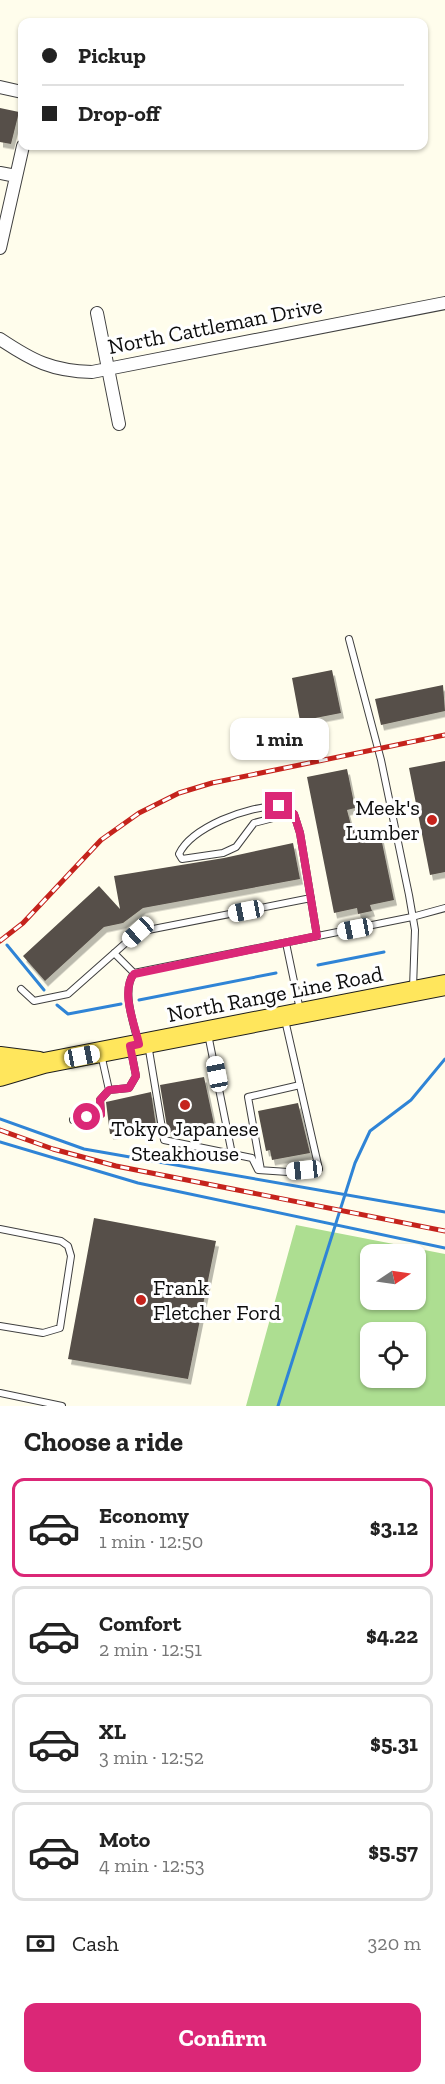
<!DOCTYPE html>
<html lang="en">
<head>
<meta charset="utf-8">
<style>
  :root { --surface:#fff; --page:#f6f6f6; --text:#222; --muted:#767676; --line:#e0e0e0; --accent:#db2777 }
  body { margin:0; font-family:"Zilla Slab",serif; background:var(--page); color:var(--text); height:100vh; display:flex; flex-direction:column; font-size:22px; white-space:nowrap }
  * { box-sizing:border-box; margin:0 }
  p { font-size:20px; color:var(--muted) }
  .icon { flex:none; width:33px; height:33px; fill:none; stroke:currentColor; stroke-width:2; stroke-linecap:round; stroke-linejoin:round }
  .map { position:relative; height:1406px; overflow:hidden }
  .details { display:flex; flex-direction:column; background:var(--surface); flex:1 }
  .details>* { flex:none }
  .hud { position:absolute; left:18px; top:18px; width:410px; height:132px; border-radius:12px; box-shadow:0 2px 4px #0004; display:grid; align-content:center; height:132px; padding:0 24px; background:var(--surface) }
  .needle { width:39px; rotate:77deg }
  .buttons { position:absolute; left:360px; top:1244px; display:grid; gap:12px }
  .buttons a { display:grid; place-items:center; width:66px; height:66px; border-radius:12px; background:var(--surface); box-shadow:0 2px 4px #0004; font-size:30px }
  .end { position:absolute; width:27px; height:27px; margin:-14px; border:8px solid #db2777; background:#fff; box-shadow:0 0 0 3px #fff }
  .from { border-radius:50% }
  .bubble { position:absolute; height:42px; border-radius:12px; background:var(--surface); box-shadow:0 2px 4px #0004; font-size:20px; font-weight:700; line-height:42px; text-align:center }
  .car { position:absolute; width:18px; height:36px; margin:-18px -9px; border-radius:8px; box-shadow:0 0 4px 2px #0007; background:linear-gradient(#fff 24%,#345 0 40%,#fff 0 76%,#345 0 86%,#fff 0) }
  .hud b { display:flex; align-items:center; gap:21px; height:57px; font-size:22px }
  .hud b+b { border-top:2px solid var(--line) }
  .hud i { width:15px; height:15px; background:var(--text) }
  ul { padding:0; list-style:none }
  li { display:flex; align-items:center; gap:18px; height:99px; margin:0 12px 9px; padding:0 12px; border:3px solid var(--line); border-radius:12px }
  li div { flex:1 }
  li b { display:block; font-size:22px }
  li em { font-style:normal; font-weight:700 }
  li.current { border-color:var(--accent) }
  li>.icon { width:54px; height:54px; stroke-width:1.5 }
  h2 { padding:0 24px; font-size:27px; line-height:72px }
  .pay { display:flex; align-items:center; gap:15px; height:66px; padding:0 24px; font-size:22px }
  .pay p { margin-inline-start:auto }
  .primary-button { display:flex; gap:12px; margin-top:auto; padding:12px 24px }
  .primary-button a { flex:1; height:69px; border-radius:12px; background:var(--accent); color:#fff; font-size:24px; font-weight:700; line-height:69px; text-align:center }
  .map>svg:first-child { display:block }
  .forest { fill:#adde91; fill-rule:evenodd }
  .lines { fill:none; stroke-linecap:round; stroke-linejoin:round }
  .stream { stroke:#2f84d6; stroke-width:3 }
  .building { fill:#564f48; filter:url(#shadow) }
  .service-casing { stroke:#404040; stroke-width:8 }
  .minor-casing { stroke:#404040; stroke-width:14 }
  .primary-casing { stroke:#1e1e1e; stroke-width:22 }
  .service { stroke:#fff; stroke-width:6 }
  .minor { stroke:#fff; stroke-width:12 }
  .primary { stroke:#ffe65c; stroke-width:20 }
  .rail-casing { stroke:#c5231c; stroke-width:5 }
  .rail { stroke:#fff; stroke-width:3; stroke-dasharray:9; stroke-linecap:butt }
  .route { stroke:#db2777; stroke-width:8 }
  .poi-dot { fill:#c5231c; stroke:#fff; stroke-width:2 }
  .labels { text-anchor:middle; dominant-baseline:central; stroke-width:6; stroke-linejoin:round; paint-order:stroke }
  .street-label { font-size:22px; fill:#0d0d0d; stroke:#fff }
  .poi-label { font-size:22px; fill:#0d0d0d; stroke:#fff; text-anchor:end }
</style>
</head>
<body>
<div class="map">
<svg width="445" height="1406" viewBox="0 0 445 1406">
  <defs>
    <filter id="shadow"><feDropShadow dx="3" dy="5.5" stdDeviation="0" flood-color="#0004"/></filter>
  </defs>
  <rect width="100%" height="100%" fill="#fffdec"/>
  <path class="forest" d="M296 1225 445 1254V1406H246ZM370 1254H416V1299H370ZM370 1332H416V1377H370Z"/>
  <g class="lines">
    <path class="stream" d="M7 945 44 990
      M318 965 384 952
      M139 1000 276 973
      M57 1005 68 1014 121 1004
      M0 1119 84 1149 445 1212
      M0 1142 138 1183 445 1248
      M278 1406 355 1163 370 1131 411 1100 445 1059"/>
  </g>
  <path class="building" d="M0 108 19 112 11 144 0 142Z
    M332 670 341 713 300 721 292 678Z
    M443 685 445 711 381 725 375 699Z
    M445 761V872L430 875 409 768Z
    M347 769 355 808 347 810 351 825 359 832 379 828 394 900 370 905 372 911 358 914 357 908 334 913 307 777Z
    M293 843 300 879 143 908 123 923 104 927 45 981 23 956 99 886 120 909 114 876 224 858Z
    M204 1077 214 1124 168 1133 160 1085Z
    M151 1092 156 1126 110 1134 106 1102Z
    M298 1103 310 1153 272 1160 270 1150 266 1151 258 1111Z
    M94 1218 216 1241 188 1379 68 1359Z"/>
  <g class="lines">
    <defs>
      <path id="service" d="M349 639 381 760 409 895 415 930 413 988
        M295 818 285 815 254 823 236 847 223 853 182 859 179 854C191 828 248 805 277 807 282 807 288 811 294 814L300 833 317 936
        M286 943 300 1010
        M114 953 134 973
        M21 989 34 1001 68 994 138 932 311 898
        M208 1034 232 1154
        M138 1042C134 1023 121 991 134 973L412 917 445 908
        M148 1044 164 1140 252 1158 258 1170 288 1172 319 1169 285 1020
        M101 1054 109 1090 129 1088 136 1076 131 1050
        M73 1120 101 1114 100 1100 109 1090
        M261 1170 248 1097 300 1085
        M0 1229 61 1241 68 1246 71 1256 60 1328 43 1333 0 1326
        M0 1393 62 1406"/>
      <path id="minor" d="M0 87 22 92
        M0 173 16 176
        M0 248 23 146
        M97 313 119 424
        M0 339C33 361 52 371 92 372L445 303"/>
      <path id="primary" d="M0 1057 39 1062
        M0 1076 44 1063 445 985"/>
    </defs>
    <use href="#service" class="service-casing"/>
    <use href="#minor" class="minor-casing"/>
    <use href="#primary" class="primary-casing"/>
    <use href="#service" class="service"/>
    <use href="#minor" class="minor"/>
    <use href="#primary" class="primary"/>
    <defs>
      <path id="rail" d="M0 941 23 923 101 840 139 813 179 793 212 783 445 735
        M0 1130 53 1149 116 1166 445 1231"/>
    </defs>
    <use href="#rail" class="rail-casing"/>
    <use href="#rail" class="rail"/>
  </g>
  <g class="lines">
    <path class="route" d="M87 1117 101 1114 100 1100 109 1090 129 1088 136 1076 130 1046 139 1044C135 1025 120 991 134 974L317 936 300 833 294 814 279 806"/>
  </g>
  <g class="poi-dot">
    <circle cx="432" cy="820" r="6"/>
    <circle cx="185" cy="1105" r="6"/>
    <circle cx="141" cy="1300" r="6"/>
  </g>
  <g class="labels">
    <g class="street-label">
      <text transform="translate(215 326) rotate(-11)">North Cattleman Drive</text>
      <text transform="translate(275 994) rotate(-11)">North Range Line Road</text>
    </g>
    <g class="poi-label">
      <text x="420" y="807">Meek's<tspan x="420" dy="25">Lumber</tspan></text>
      <text x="185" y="1128" text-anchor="middle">Tokyo Japanese<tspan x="185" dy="25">Steakhouse</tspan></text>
      <text x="153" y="1287" text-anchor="start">Frank<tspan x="153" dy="25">Fletcher Ford</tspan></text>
    </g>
  </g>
</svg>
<div class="buttons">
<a><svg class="needle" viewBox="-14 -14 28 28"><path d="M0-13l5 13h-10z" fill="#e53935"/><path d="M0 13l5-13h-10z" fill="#767676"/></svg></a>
<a><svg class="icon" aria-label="locate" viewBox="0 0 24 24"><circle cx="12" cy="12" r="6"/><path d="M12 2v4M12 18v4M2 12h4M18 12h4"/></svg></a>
</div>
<i class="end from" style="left:87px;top:1117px"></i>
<i class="end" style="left:279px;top:806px"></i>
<div class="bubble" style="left:230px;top:718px;width:99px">1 min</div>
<i class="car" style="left:246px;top:911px;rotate:259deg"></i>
<i class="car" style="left:355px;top:929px;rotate:259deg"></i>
<i class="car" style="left:138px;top:932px;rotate:228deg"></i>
<i class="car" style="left:82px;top:1056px;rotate:79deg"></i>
<i class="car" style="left:217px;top:1074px;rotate:349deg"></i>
<i class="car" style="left:304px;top:1170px;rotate:264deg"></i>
<div class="hud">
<b><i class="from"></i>Pickup</b>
<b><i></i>Drop-off</b>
</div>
</div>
<section class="details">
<h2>Choose a ride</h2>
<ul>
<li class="current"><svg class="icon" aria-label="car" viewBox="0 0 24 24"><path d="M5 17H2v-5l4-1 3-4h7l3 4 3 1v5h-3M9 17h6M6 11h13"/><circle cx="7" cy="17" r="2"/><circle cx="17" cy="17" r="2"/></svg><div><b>Economy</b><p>1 min · 12:50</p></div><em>$3.12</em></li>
<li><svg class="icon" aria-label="car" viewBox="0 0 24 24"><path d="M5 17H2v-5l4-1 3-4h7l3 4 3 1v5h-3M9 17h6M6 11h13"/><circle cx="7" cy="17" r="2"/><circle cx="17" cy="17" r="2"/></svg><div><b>Comfort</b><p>2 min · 12:51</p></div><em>$4.22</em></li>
<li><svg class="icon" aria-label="car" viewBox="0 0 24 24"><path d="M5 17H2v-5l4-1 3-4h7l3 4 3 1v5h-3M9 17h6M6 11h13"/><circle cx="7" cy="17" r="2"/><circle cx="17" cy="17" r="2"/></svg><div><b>XL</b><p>3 min · 12:52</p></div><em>$5.31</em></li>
<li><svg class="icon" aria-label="car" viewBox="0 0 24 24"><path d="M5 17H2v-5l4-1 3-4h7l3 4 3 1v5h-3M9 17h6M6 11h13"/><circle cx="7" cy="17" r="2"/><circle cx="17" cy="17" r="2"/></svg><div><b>Moto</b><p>4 min · 12:53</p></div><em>$5.57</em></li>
</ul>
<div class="pay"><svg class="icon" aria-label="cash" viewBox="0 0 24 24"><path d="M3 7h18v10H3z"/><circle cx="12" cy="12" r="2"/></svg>Cash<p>320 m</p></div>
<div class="primary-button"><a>Confirm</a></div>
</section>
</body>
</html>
